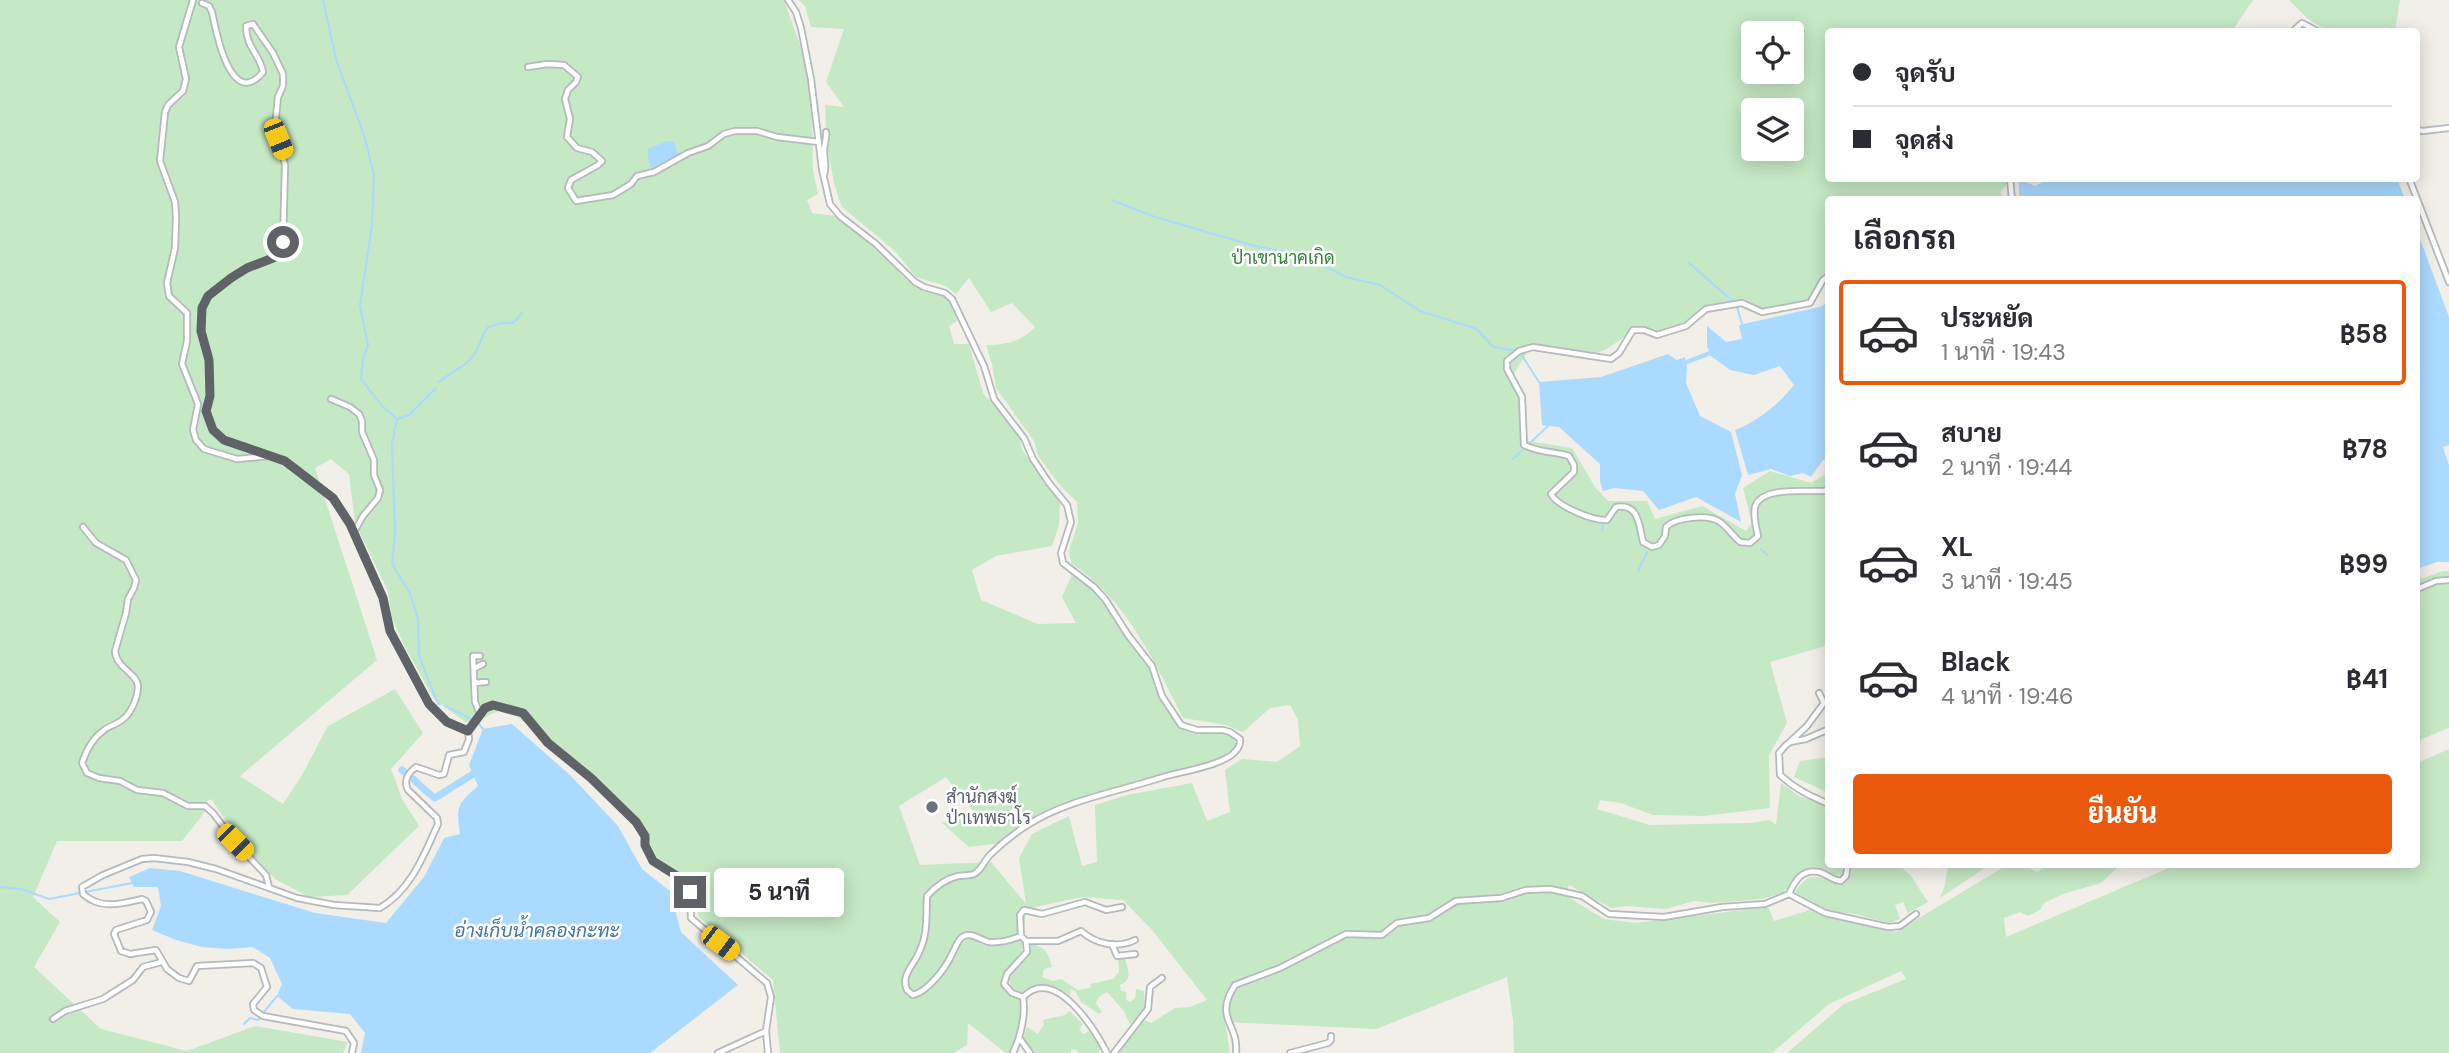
<!DOCTYPE html>
<html lang="th">
<head>
<meta charset="utf-8">
<style>
  :root { --surface:#fff; --page:#f2f2f3; --text:#2b2b33; --muted:#7c7c81; --line:#e1e1e2; --accent:#ea580c }
  body { margin:0; font-family:"DM Sans",Sarabun,sans-serif; background:var(--page); color:var(--text); height:100vh; display:flex; flex-direction:column; font-size:26px; white-space:nowrap }
  * { box-sizing:border-box; margin:0 }
  p { font-size:23px; color:var(--muted) }
  .icon { flex:none; width:38px; height:38px; fill:none; stroke:currentColor; stroke-width:2; stroke-linecap:round; stroke-linejoin:round }
  .map { position:relative; flex:1; overflow:hidden }
  .side { position:absolute; left:1825px; top:196px; width:595px; height:672px; display:flex; flex-direction:column; background:var(--surface); border-radius:7px; box-shadow:0 4px 18px #0003 }
  .side>* { flex:none }
  .banner { position:absolute; left:1825px; top:28px; width:595px; height:154px; border-radius:7px; box-shadow:0 4px 18px #0003; display:grid; align-content:center; height:154px; padding:0 28px; background:var(--surface) }
  .controls { position:absolute; left:1741px; top:21px; display:grid; gap:14px }
  .controls a { display:grid; place-items:center; width:63px; height:63px; border-radius:7px; background:var(--surface); box-shadow:0 4px 18px #0003; font-size:35px }
  .end { position:absolute; width:32px; height:32px; margin:-16px; border:9px solid #5f6368; background:#fff; box-shadow:0 0 0 4px #fff }
  .from { border-radius:50% }
  .bubble { position:absolute; height:49px; border-radius:7px; background:var(--surface); box-shadow:0 4px 18px #0003; font-size:23px; font-weight:700; line-height:49px; text-align:center }
  .car { position:absolute; width:21px; height:42px; margin:-21px -10px; border-radius:9px; box-shadow:0 0 5px 2px #0007; background:linear-gradient(#f5c518 24%,#345 0 40%,#f5c518 0 76%,#345 0 86%,#f5c518 0) }
  .banner b { display:flex; align-items:center; gap:24px; height:66px; font-size:26px }
  .banner b+b { border-top:2px solid var(--line) }
  .banner i { width:18px; height:18px; background:var(--text) }
  ul { padding:0; list-style:none }
  li { display:flex; align-items:center; gap:21px; height:105px; margin:0 14px 10px; padding:0 14px; border:4px solid transparent; border-radius:7px }
  li div { flex:1 }
  li b { display:block; font-size:26px }
  li em { font-style:normal; font-weight:700 }
  li.current { border-color:var(--accent) }
  li>.icon { width:63px; height:63px; stroke-width:1.5 }
  h2 { padding:0 28px; font-size:32px; line-height:84px }
  .button { display:flex; gap:14px; margin-top:auto; padding:14px 28px }
  .button a { flex:1; height:80px; border-radius:7px; background:var(--accent); color:#fff; font-size:28px; font-weight:700; line-height:80px; text-align:center }
  .map>svg:first-child { display:block }
  .green { fill:#c5e8c5; fill-rule:evenodd }
  .water { fill:#aadaff }
  .lines { fill:none; stroke-linecap:round; stroke-linejoin:round }
  .stream { stroke:#aadaff; stroke-width:2 }
  .canal { stroke:#aadaff; stroke-width:4.5 }
  .river { stroke:#aadaff; stroke-width:7 }
  .minor-casing { stroke:#b5b8bc; stroke-width:8 }
  .minor { stroke:#fff; stroke-width:4.5 }
  .route { stroke:#5f6368; stroke-width:9 }
  .worship-dot { fill:#6b7280; stroke:#fff; stroke-width:2.5 }
  .labels { text-anchor:middle; dominant-baseline:central; stroke-width:5; stroke-linejoin:round; paint-order:stroke }
  .park-label { font-size:18px; fill:#348238; stroke:#fff }
  .worship-label { font-size:18px; fill:#5b616d; stroke:#fff; text-anchor:start }
  .water-label { font-size:19px; font-style:italic; fill:#4174aa; stroke:#fff }
</style>
</head>
<body>
<div class="map">
<svg width="2449" height="1053" viewBox="0 0 2449 1053">
  <rect width="100%" height="100%" fill="#f1efe8"/>
  <path class="green" d="M0 0H784L811 76 813 170 818 194 807 200 812 213 835 216 888 255 902 276 917 288 944 294 953 304 957 321 949 326 954 344H969L983 393 1019 434 1022 450 1060 500 1059 525 1052 546 996 556 972 570 981 600 1038 624 1076 623 1062 597 1072 575 1088 583 1157 678 1181 725 1235 735 1237 752 1201 769 1159 778 1070 804 1025 827 1010 842 969 847 942 823 973 811 946 777 899 806 920 865 991 862 1026 904 1019 858 1032 834 1069 816 1082 866 1097 862 1095 805 1127 795 1192 783 1207 821 1230 812 1225 770 1242 759 1277 762 1300 746 1298 720 1290 705 1270 708 1243 732 1226 725 1183 718C1154 661 1126 599 1071 563L1069 551 1078 523 1077 502 1059 484 1038 456 1034 441 996 388 992 364 986 345C1006 345 1021 342 1035 327L1012 303 991 312 969 278 956 294 946 286 916 277 895 251 842 207 835 187 827 147 825 105 844 107 826 82 844 29 811 27 805 6 799 0H2253L2232 31 2164 32 2159 29 2157 32H1829V178L2010 179 2001 192 2002 199 1829 200V277L1822 278 1808 301 1761 312 1736 304 1706 309 1683 325 1657 335 1639 329C1624 335 1613 347 1600 352 1583 357 1550 347 1533 343L1511 378 1520 393 1523 440 1572 448 1595 487 1608 501H1647L1655 519 1702 506 1746 531 1752 523 1743 488 1770 471 1811 483 1829 472V645L1770 662 1787 723 1769 755 1770 808 1704 816 1653 815 1621 803 1600 800 1597 809 1650 825 1750 823 1770 820 1776 825 1781 783 1799 796 1829 807V864L1845 865 1842 876 1812 872 1799 878 1782 893 1762 899 1712 903 1694 901 1666 909 1628 906 1611 908 1569 885 1565 895 1604 919 1635 923 1768 907 1774 921 1810 910 1896 932 2007 865H2024L2037 872 2048 865H2120L2101 883 2063 894 2044 903 2040 910 2028 916 2020 912 2004 918 2006 937 2176 865 2417 864V763L2449 749V1053H1787L1844 1004 1906 979 1901 971 1829 1004 1772 1053H1514L1513 1020 1507 977 1376 1029 1225 1022 1230 1053H1118L1144 1020 1151 1023 1175 1008 1190 1007 1207 1000 1152 930 1123 900 1082 897 1026 909 1021 957 1005 980 1010 991 1023 999 1024 1012 1012 1053H1006L968 1023 967 1045 953 1053H780L773 980 699 917 688 878 657 858 640 822 613 796 506 707 474 723 465 722 434 699 405 647 392 618 388 591 355 523 349 474 331 459 315 468 377 660 240 776 283 804 302 775 328 726 395 689 423 733 391 769 402 799 419 826 347 895 309 897 275 879 241 842 211 799 206 802 208 808 182 841H57L33 897 60 922 34 967 101 1029 187 1051 255 1026 348 1042 343 1053H0ZM1754 33H1792V72H1754ZM1754 110H1792V149H1754Z
    M2289 0H2400L2395 31H2328L2308 19Z
    M2443 571H2449V728L2417 741V580Z
    M1829 757V793L1794 777 1800 761Z
    M1851 865H1899L1911 876 1928 902 1908 913 1903 902 1895 905 1900 919 1888 923 1856 914 1829 911 1795 892C1811 867 1819 879 1841 884L1852 872Z
    M1948 865V864L1989 865 1940 898 1945 885Z
    M1031 944C1046 947 1048 953 1052 967L1044 969 1042 977 1053 981 1061 979 1078 990 1090 988 1091 984 1113 979 1119 972 1118 959H1125C1128 971 1133 979 1120 985L1121 991 1126 992V999L1130 1002 1135 998 1136 989 1144 991 1145 1009 1130 1025 1124 1011 1107 992 1099 997 1096 1003 1102 1012 1099 1014 1081 1002 1076 992 1071 989 1070 995C1053 986 1038 981 1020 993L1013 989 1009 981 1012 974 1030 955Z
    M1070 1011 1083 1024 1079 1029 1083 1034 1089 1031 1101 1047 1100 1051 1098 1053H1079L1075 1049 1071 1050V1053H1034L1023 1038 1027 1027 1038 1034 1044 1024 1043 1020 1065 1015Z"/>
  <path class="water" d="M667 141 674 142 678 155 651 168 648 159V149Z
    M2049 179H2397L2405 199H2019V179L2035 186Z
    M2417 231 2449 317V445L2443 447 2449 465V562H2437L2417 569Z
    M1829 296V459L1823 460 1811 477 1803 473 1790 476 1771 469 1748 475 1735 430C1758 421 1778 405 1794 385L1780 366 1754 375 1730 370 1711 356 1707 346V326L1726 342 1742 339 1739 325 1823 306Z
    M1668 354 1677 360 1685 357 1687 367 1686 383 1700 416 1731 432 1742 475 1735 494 1741 522 1696 497 1659 510 1643 491 1614 488 1603 491 1600 481V464L1559 427 1542 425 1539 382 1601 377Z
    M512 724 571 776 618 826 642 869 670 891 681 932 738 985 650 1053H361L365 1033 350 1014 293 1009 277 996 282 984 270 958 253 947 227 949 202 947 176 940 152 930 161 906 158 887H134L129 877 150 868 180 871 315 913 386 923 424 877 444 838 460 834C456 807 457 804 478 786L469 765 483 729Z"/>
  <g class="lines">
    <path class="stream" d="M323 0 336 59 365 138 374 176 372 225 360 306 368 345 363 359 361 379 382 406 397 419 392 444 395 534 392 564 410 593 418 619 419 656 438 704H440
      M1112 200 1152 216 1255 246 1294 254 1315 261 1346 277 1380 285 1420 311 1477 329 1493 347 1519 351 1539 382
      M1689 263 1736 304 1742 324
      M439 382C450 372 468 366 475 353 480 345 482 335 488 327L501 323H513L522 313
      M397 419 409 415 436 388
      M1513 459 1549 425
      M1602 530 1603 525
      M1761 549 1767 555
      M1638 571 1647 552
      M445 706 473 720
      M478 723 483 729
      M0 887 21 889 49 899 132 883
      M264 1012 277 996
      M244 1024 250 1018 258 1020 260 1018"/>
    <path class="canal" d="M1687 362 1710 353"/>
    <path class="river" d="M402 770C415 779 423 790 435 798L473 774"/>
    <defs>
      <path id="minor" d="M193 0 179 47 186 79 183 91 168 105 165 112 160 161 175 202 176 217 175 248 167 283 169 296 187 313V341L182 364 198 404 193 430 196 440 204 449 237 459 270 456
        M788 0 796 12 801 28 811 79 822 169 830 204 840 216 876 244 915 282 924 287 945 293 952 299 984 366 994 399 1024 438 1033 459 1049 483 1067 505 1071 522 1061 553 1063 563 1094 587 1105 599 1128 635 1152 666 1162 696 1181 725 1197 730H1223L1230 732 1240 739C1243 765 1178 771 1160 778 1116 792 1068 800 1029 824 1016 832 1002 843 991 854 984 860 982 870 974 874 969 876 963 875 958 876 945 879 936 886 927 896 926 914 928 933 920 950 915 965 900 974 907 990L913 995C927 992 945 969 951 956 954 951 957 941 962 937 971 931 980 940 989 942 1000 943 1011 940 1021 936L1026 941 1027 952 1007 974 1004 984 1012 993 1023 997
        M202 3 209 6 212 12C216 32 231 111 263 72 260 54 246 48 246 26L253 24 273 53 283 74V86L278 97 275 126 285 165 283 242 280 252 273 258 247 268 231 278 208 296 202 308 201 331 209 360 210 396 206 411 213 430 224 440 284 461 333 498 350 524 383 598 390 631 429 704 447 722 468 731
        M2292 32 2302 23 2319 32
        M528 67 547 64 564 65 578 77 576 82 568 90 565 99 570 119 567 137 577 148 592 152 602 161 598 165 571 180 568 188 576 201 613 195 631 184 637 176 654 172 688 153 708 146 724 134 735 131H757L777 137 819 142
        M2417 130 2423 131 2449 128
        M824 175C827 167 824 160 824 151 824 144 827 139 826 132
        M2010 178 2012 200
        M2409 178 2449 282
        M1829 276 1823 280 1810 303 1762 312 1742 303 1706 309 1686 326 1657 335 1644 330H1633L1619 353 1611 359 1533 347 1519 351 1507 361V369L1522 397 1524 445C1541 453 1552 451 1569 456L1574 465V472L1551 494C1557 506 1593 521 1607 520L1616 507C1639 503 1639 525 1643 542L1652 547 1659 545 1665 536 1666 527C1676 517 1708 514 1720 522 1727 527 1733 536 1740 542L1750 543 1758 536C1756 527 1753 516 1755 507 1761 486 1806 492 1824 491L1829 489
        M331 399 350 407 359 414 362 421V432L374 460V475L380 490 378 498 363 516 354 532
        M83 527 96 543 126 560 136 580 134 588 128 599 126 613 115 651C116 668 137 673 138 686 138 697 131 714 122 720 116 725 108 726 103 731 93 738 86 751 82 763L87 773 99 778 120 781 137 790 163 793 188 806H205L213 813 235 842 266 875 269 887
        M2417 589 2436 581 2449 580
        M480 656H473L475 702 480 714
        M475 668 483 664
        M474 683 486 682
        M1829 729 1806 739 1790 742 1786 745 1779 753 1780 775C1795 789 1810 796 1829 804
        M1791 741 1807 726 1824 703 1819 693
        M1789 894 1825 913 1888 927 1900 926 1916 914
        M1021 936 1020 915 1024 910 1042 914 1085 902 1106 910 1122 907
        M1026 941H1058L1081 931C1096 944 1117 949 1135 940
        M1112 944 1117 956 1135 954
        M1023 997C1055 964 1095 1030 1107 1053
        M53 1019 65 1011 103 999 133 980 143 967 161 962
        M1020 1039 1030 1053
        M352 1053 354 1043 346 1031 263 1016 254 1010 253 1004 267 987 261 968 253 963 197 966 189 981 179 978 167 969 156 950 130 954 121 951 114 934 116 930 147 920 151 912 146 901 142 899C120 904 101 910 83 894L82 887 103 875 142 859 154 858 188 862 216 869 297 898 334 905 380 908C411 890 424 855 438 824L437 818 408 790C403 780 408 773 416 767L439 775 444 774 449 755 464 752 469 739 468 731 485 708 493 705 524 713 548 742 591 778 637 822 645 837V845L653 861 685 881 690 892 691 918 767 983 771 997 766 1031 768 1053
        M718 1053 766 1031
        M1013 1053C1021 1035 1026 1017 1023 997
        M1114 1053 1148 1009 1150 987 1162 978
        M1236 1053C1239 1023 1213 1019 1235 985L1280 968 1346 934 1382 935 1397 923 1429 918 1456 901 1501 898 1526 890 1550 889 1582 896 1609 914 1664 917 1722 907 1765 904 1789 894C1795 880 1802 869 1819 872 1827 874 1832 880 1841 881L1846 876 1848 864
        M1290 1053 1328 1043 1331 1040V1036"/>
    </defs>
    <use href="#minor" class="minor-casing"/>
    <use href="#minor" class="minor"/>
  </g>
  <g class="lines">
    <path class="route" d="M283 242 280 252 273 258 247 268 231 278 208 296 202 308 201 331 209 360 210 396 206 411 213 430 224 440 285 461 333 498 350 524 383 598 390 631 429 704 447 722 468 731 485 708 493 705 523 713 548 743 591 778 636 822 645 836V845L653 861 685 881 690 892"/>
  </g>
  <circle class="worship-dot" cx="932" cy="807" r="7"/>
  <g class="labels">
    <g class="park-label">
      <text x="1283" y="258">ป่าเขานาคเกิด</text>
    </g>
    <g class="worship-label">
      <text x="946" y="797">สำนักสงฆ์<tspan x="946" dy="21">ป่าเทพธาโร</tspan></text>
    </g>
    <g class="water-label">
      <text x="537" y="930">อ่างเก็บน้ำคลองกะทะ</text>
    </g>
  </g>
</svg>
<div class="controls">
<a><svg class="icon" aria-label="locate" viewBox="0 0 24 24"><circle cx="12" cy="12" r="6"/><path d="M12 2v4M12 18v4M2 12h4M18 12h4"/></svg></a>
<a><svg class="icon" aria-label="layers" viewBox="0 0 24 24"><path d="M12 4l9 5-9 5-9-5zM3 14l9 5 9-5"/></svg></a>
</div>
<i class="end from" style="left:283px;top:242px"></i>
<i class="end" style="left:690px;top:892px"></i>
<div class="bubble" style="left:714px;top:868px;width:130px">5 นาที</div>
<i class="car" style="left:278px;top:139px;rotate:158deg"></i>
<i class="car" style="left:235px;top:842px;rotate:135deg"></i>
<i class="car" style="left:720px;top:943px;rotate:127deg"></i>
<div class="banner">
<b><i class="from"></i>จุดรับ</b>
<b><i></i>จุดส่ง</b>
</div>
<section class="side">
<h2>เลือกรถ</h2>
<ul>
<li class="current"><svg class="icon" aria-label="car" viewBox="0 0 24 24"><path d="M5 17H2v-5l4-1 3-4h7l3 4 3 1v5h-3M9 17h6M6 11h13"/><circle cx="7" cy="17" r="2"/><circle cx="17" cy="17" r="2"/></svg><div><b>ประหยัด</b><p>1 นาที · 19:43</p></div><em>฿58</em></li>
<li><svg class="icon" aria-label="car" viewBox="0 0 24 24"><path d="M5 17H2v-5l4-1 3-4h7l3 4 3 1v5h-3M9 17h6M6 11h13"/><circle cx="7" cy="17" r="2"/><circle cx="17" cy="17" r="2"/></svg><div><b>สบาย</b><p>2 นาที · 19:44</p></div><em>฿78</em></li>
<li><svg class="icon" aria-label="car" viewBox="0 0 24 24"><path d="M5 17H2v-5l4-1 3-4h7l3 4 3 1v5h-3M9 17h6M6 11h13"/><circle cx="7" cy="17" r="2"/><circle cx="17" cy="17" r="2"/></svg><div><b>XL</b><p>3 นาที · 19:45</p></div><em>฿99</em></li>
<li><svg class="icon" aria-label="car" viewBox="0 0 24 24"><path d="M5 17H2v-5l4-1 3-4h7l3 4 3 1v5h-3M9 17h6M6 11h13"/><circle cx="7" cy="17" r="2"/><circle cx="17" cy="17" r="2"/></svg><div><b>Black</b><p>4 นาที · 19:46</p></div><em>฿41</em></li>
</ul>
<div class="button"><a>ยืนยัน</a></div>
</section>
</div>
</body>
</html>
